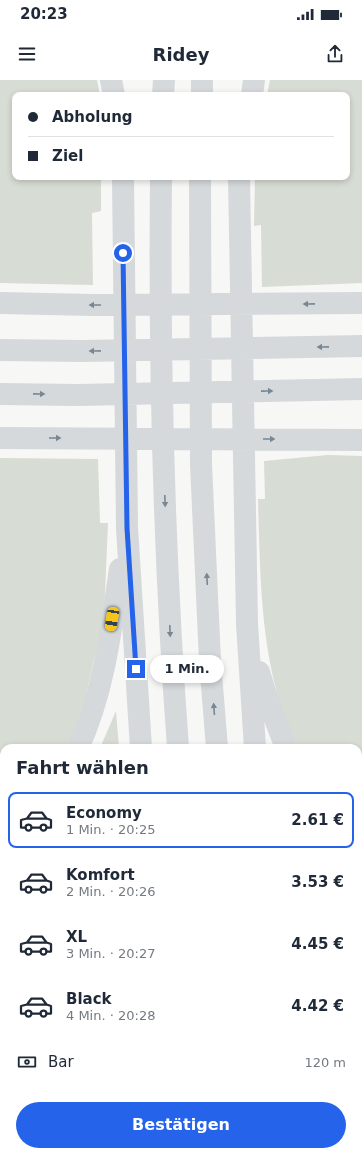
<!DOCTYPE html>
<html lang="de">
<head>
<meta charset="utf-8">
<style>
  :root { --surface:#fff; --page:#f2f2f3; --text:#1f2937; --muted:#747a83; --line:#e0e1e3; --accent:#2563eb }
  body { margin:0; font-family:"DejaVu Sans",sans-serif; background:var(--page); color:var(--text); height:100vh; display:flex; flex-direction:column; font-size:15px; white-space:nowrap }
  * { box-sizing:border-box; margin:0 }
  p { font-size:13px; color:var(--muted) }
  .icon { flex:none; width:22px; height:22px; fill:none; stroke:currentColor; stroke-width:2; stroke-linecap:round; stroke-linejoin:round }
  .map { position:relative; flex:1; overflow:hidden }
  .details { position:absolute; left:0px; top:664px; width:362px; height:412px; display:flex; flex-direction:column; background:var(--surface); border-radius:12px 12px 0 0; box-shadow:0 2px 6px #0003 }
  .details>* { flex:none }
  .banner { position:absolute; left:12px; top:12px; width:338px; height:88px; border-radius:8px; box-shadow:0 2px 6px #0003; display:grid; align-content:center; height:88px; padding:0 16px; background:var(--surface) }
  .end { position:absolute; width:18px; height:18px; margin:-9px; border:5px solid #2563eb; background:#fff; box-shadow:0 0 0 2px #fff }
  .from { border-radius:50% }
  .bubble { position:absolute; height:28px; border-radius:14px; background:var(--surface); box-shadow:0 2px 6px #0003; font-size:13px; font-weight:600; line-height:28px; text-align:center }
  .car { position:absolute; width:12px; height:24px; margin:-12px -6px; border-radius:5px; box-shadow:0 0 3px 1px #0007; background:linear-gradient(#f5c518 24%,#345 0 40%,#f5c518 0 76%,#345 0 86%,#f5c518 0) }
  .banner b { display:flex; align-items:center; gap:14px; height:38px; font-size:15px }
  .banner b+b { border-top:1px solid var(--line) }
  .banner i { width:10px; height:10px; background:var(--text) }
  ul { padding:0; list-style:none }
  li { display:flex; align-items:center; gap:12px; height:56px; margin:0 8px 6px; padding:0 8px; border:2px solid transparent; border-radius:8px }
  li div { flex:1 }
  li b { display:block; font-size:15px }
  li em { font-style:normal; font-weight:600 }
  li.selected { border-color:var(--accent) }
  li>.icon { width:36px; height:36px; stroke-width:1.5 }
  h2 { padding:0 16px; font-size:18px; line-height:48px }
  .pay { display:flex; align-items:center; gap:10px; height:44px; padding:0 16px; font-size:15px }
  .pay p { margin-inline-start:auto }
  .action { display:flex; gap:8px; margin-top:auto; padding:8px 16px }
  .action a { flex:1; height:46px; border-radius:24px; background:var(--accent); color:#fff; font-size:16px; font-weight:600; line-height:46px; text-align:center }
  .status { display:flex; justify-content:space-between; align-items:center; height:28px; padding:0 20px; background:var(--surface); direction:ltr }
  .status svg { height:11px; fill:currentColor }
  header { display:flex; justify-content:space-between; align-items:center; height:52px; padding:0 16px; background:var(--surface); font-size:18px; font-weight:600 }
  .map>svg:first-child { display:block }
  .green { fill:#d7dcd4 }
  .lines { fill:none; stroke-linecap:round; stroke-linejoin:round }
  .highway { stroke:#d5d9dc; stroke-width:22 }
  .oneway { fill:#788791 }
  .route { stroke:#2563eb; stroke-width:5 }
</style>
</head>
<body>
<div class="status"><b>20:23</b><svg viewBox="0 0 49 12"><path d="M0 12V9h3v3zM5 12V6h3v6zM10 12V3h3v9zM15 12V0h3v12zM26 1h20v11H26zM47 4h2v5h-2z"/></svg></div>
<header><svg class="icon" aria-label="menu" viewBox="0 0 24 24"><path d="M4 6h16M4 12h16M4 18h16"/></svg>Ridey<svg class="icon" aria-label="share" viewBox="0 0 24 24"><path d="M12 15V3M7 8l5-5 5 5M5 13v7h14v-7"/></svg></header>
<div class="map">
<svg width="362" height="1076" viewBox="0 0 362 1076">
  <rect width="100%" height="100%" fill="#f7f7f5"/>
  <path class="green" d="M0 0H97L100 15H15V97H101V131L92 133 93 205 0 203Z
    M270 0H362V203L262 207 261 145 254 146 255 97H347V15H267Z
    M328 375 362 376V750L358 747V668H297L293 662C288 646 281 629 277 613 260 550 260 484 258 419H265L264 381Z
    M0 378 98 379 100 443H108L104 537 85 619 68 668H4V743L0 746Z
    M116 631 119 668H100Z
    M4 778V1016L0 1012V781Z
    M358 788 362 791V1076H312L311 1072H358Z
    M60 1072H155L156 1076H64Z"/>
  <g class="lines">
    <path class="highway" d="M111 0 114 15
      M163 15 164 0
      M202 15V0
      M252 15 254 0
      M123 97 127 448 141 668
      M161 97C159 287 164 478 178 668
      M200 97 201 384 210 581 217 668
      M239 97 247 544 255 668
      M0 223 94 225 362 223
      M0 270 82 271 362 266
      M0 314 78 315 362 309
      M0 358 362 360
      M259 592 266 615 286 668
      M78 668C104 612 111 550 120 489
      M0 765 4 762
      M0 1027 4 1031
      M44 1072 48 1076
      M180 1072V1076
      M218 1072V1076
      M255 1072V1076
      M300 1072V1076"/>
  </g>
  <defs><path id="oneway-solid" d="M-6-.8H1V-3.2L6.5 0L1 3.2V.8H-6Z"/></defs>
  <g class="oneway">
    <use href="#oneway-solid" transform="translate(309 224) rotate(179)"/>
    <use href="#oneway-solid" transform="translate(95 225) rotate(-180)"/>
    <use href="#oneway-solid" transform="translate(323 267) rotate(179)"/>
    <use href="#oneway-solid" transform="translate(95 271) rotate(179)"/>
    <use href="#oneway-solid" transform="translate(267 311) rotate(-1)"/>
    <use href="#oneway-solid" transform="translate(39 314) rotate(1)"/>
    <use href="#oneway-solid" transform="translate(55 358)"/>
    <use href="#oneway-solid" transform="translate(269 359)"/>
    <use href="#oneway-solid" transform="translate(165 421) rotate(88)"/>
    <use href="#oneway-solid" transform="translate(207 499) rotate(-93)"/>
    <use href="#oneway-solid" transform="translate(170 551) rotate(88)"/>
    <use href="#oneway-solid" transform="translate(214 629) rotate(-94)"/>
  </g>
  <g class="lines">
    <path class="route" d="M123 173 127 448 136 589"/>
  </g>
</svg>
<i class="end from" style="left:123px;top:173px"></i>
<i class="end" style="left:136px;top:589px"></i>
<div class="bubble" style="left:150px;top:575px;width:74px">1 Min.</div>
<i class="car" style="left:112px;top:539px;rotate:189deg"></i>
<div class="banner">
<b><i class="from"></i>Abholung</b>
<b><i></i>Ziel</b>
</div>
<section class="details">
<h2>Fahrt wählen</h2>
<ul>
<li class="selected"><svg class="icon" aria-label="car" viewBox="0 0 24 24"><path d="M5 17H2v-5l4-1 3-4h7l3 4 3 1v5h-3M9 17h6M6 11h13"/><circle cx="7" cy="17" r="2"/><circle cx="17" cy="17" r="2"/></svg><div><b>Economy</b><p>1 Min. · 20:25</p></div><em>2.61 €</em></li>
<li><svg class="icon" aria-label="car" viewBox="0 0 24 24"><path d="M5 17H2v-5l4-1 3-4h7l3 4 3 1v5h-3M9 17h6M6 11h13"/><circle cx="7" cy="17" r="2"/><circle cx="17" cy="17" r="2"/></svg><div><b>Komfort</b><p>2 Min. · 20:26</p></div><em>3.53 €</em></li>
<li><svg class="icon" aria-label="car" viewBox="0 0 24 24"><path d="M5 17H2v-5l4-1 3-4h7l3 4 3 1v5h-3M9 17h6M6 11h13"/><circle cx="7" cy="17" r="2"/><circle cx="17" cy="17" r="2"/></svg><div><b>XL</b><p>3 Min. · 20:27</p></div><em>4.45 €</em></li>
<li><svg class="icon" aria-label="car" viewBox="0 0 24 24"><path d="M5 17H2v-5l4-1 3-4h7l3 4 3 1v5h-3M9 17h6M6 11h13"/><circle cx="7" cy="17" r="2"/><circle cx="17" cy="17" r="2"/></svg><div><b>Black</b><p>4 Min. · 20:28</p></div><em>4.42 €</em></li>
</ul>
<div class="pay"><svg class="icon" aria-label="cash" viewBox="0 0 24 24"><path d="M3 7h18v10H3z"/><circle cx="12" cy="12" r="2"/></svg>Bar<p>120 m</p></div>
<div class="action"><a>Bestätigen</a></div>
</section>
</div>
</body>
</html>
